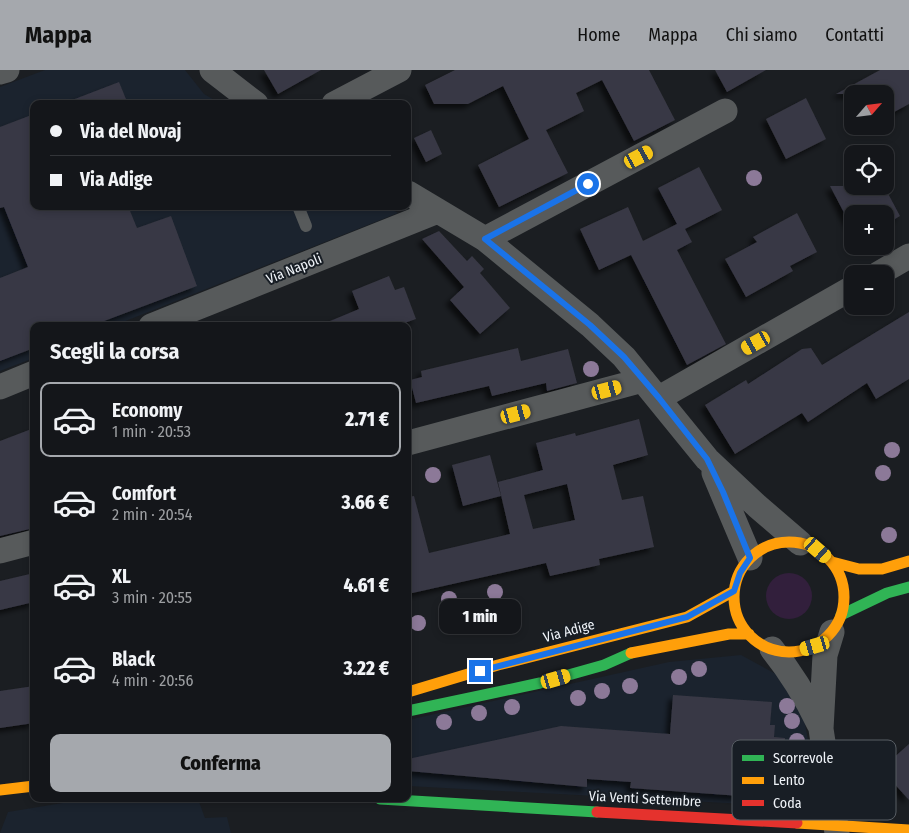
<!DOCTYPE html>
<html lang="it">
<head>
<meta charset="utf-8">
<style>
  :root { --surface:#14161a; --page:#1d1f23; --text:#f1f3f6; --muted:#9d9fa2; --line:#333539; --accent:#a5a8ad }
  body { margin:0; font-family:"Fira Sans Condensed",sans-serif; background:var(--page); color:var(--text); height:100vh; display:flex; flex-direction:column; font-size:19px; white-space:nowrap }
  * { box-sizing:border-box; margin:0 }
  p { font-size:16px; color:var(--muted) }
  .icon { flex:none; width:28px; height:28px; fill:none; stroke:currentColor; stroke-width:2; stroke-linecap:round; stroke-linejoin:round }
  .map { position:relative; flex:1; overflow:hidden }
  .panel { position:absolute; left:30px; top:252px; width:381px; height:480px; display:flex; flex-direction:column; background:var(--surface); border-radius:10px; box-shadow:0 2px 8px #0003,0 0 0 1px var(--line) }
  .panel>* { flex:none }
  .guide { position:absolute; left:30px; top:30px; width:381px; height:110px; border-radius:10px; box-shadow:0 2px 8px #0003,0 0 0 1px var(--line); display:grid; align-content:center; height:110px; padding:0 20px; background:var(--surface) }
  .needle { width:32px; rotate:62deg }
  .buttons { position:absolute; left:844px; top:15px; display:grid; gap:10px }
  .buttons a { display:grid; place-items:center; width:50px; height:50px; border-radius:10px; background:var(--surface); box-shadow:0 2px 8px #0003,0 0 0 1px var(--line); font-size:25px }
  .end { position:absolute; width:22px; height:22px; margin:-11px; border:6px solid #1a73e8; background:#fff; box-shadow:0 0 0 2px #fff }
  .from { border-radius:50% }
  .bubble { position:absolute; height:35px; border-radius:10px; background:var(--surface); box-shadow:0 2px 8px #0003,0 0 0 1px var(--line); font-size:16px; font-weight:800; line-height:35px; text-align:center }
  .car { position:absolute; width:15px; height:30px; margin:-15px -8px; border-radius:6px; box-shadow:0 0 4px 1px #0007; background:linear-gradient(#f5c518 24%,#345 0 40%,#f5c518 0 76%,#345 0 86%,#f5c518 0) }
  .guide b { display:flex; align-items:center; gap:18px; height:48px; font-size:19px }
  .guide b+b { border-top:1px solid var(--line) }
  .guide i { width:12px; height:12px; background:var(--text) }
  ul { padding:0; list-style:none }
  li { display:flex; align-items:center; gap:15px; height:75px; margin:0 10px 8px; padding:0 10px; border:2px solid transparent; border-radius:10px }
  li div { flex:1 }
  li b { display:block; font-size:19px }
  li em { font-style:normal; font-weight:800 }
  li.on { border-color:var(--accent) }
  li>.icon { width:45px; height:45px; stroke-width:1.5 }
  h2 { padding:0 20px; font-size:22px; line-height:60px }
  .cta { display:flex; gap:10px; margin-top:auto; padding:10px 20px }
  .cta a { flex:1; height:58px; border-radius:10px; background:var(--accent); color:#111; font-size:20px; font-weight:800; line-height:58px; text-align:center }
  header { display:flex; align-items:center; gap:30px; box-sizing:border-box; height:70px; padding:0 25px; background:var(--accent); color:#111 }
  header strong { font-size:24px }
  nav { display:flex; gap:28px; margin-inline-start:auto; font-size:18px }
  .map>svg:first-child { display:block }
  .built { fill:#1b232e }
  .green { fill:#321f3c }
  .building { fill:#383844; fill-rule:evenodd; filter:url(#shadow) }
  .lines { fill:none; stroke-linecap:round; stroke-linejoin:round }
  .lane { stroke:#575a5b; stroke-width:12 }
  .street { stroke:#575a5b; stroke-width:25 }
  .fast { stroke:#30b455; stroke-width:11 }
  .slow { stroke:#ff9f0a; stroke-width:11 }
  .jam { stroke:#e5322d; stroke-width:11 }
  .tree { fill:#8c7998 }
  .route { stroke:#1a73e8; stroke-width:6 }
  .labels { text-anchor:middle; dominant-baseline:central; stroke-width:4; stroke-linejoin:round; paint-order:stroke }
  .street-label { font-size:14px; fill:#eff3f8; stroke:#181e25 }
  .key { fill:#181e25; stroke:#585e64; stroke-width:1 }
  .key-label { font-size:14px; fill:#eff3f8 }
</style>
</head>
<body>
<header>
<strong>Mappa</strong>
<nav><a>Home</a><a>Mappa</a><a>Chi siamo</a><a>Contatti</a></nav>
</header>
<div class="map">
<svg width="909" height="763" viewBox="0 0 909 763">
  <defs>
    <filter id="shadow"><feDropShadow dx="-4.5" dy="4.5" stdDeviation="2.5" flood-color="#0009"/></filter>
  </defs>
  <rect width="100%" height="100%" fill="#1b1e22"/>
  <path class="built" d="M45 0H185L204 24 221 34H34V136H386L398 143 113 256H34V288L0 301V17Z
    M741 585 776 604 789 620 805 654 808 670 812 725 802 737 408 716V650L669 592Z
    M87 729H198L205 748 227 747 231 763H0L8 742Z"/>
  <path class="green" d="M766 526a23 23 0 1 1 46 0a23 23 0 1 1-46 0Z"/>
  <path class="building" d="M264 0H321L278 24Z
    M455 0H649L675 50 634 71 602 10 576 23 584 41 546 60 568 103 499 137 478 95 529 69 503 16 468 34H434L425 15Z
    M715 0H766L727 22Z
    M880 0H909V34L885 47V24H836Z
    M119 12 128 34H67V32Z
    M806 28 826 69 786 89 766 49Z
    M34 44V136H128L137 158 171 146 197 216 91 256H34V278L0 291V208L28 197 4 137 0 138V57Z
    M431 60 442 84 426 92 414 68Z
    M699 97 722 140 685 159 692 172 677 180 726 274 687 295 631 185 599 200 580 159 628 137 643 171 677 154 658 118Z
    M830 116H884L900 146 885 155V144H852V158Z
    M797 143 817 182 790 196 793 201 746 227 725 189 757 172 753 167Z
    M439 161 467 191 472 186 484 199 480 203 510 238 480 264 450 230 464 217 422 169Z
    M389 206 395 220 404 217 416 249 396 256H318L359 239 352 221Z
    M909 242V309L876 329 867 313 808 352 802 343 735 384 705 335 746 310 748 314 802 279 811 278 822 295Z
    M518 278 521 291 568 279 577 313 547 321 546 313 492 326 489 316 416 333 410 310 422 307 421 301Z
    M639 349 648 385 613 395 622 430 643 426 654 477 599 489 600 495 550 506 546 493 408 524V427L414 426 429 483 510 464 498 412 543 400 536 373 575 363 576 366ZM567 414 575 450 533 459 524 425Z
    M34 358V458L0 466V371Z
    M490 385 501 426 463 436 452 395Z
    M34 503V532L0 540V511Z
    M34 616V653L0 658V621Z
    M673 625 772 632 770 655H775L774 667 785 668 781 729 630 718 631 712 587 709V717L408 701V689L561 656 670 664Z
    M909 674V730L881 699Z"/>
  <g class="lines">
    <path class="lane" d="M298 136 306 156"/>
    <path class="street" d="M212 0 256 34
      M0 2 7 0
      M334 34 399 0
      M408 123 485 169 590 255 624 287 707 389 757 436 800 473
      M485 169 725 41
      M878 204 909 186
      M151 256 438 141
      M0 317 34 303
      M659 328 852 218
      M408 373 643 310
      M714 403 750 488
      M0 481 34 472
      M832 562 825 585 821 659 837 763
      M772 579C792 604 805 625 819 654"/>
    <path class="fast" d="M841 545 887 523 909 517
      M408 641 540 613 604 595 631 583
      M380 729 597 742"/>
    <path class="slow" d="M734 527a55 55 0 1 1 110 0a55 55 0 1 1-110 0Z
      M832 492 859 499H882L909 491
      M631 583 729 564H749
      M408 622 498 595 687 547 734 521
      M0 720 34 716
      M797 753 909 760"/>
    <path class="jam" d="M597 742 797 753"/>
  </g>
  <g class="tree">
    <circle cx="754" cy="108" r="8"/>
    <circle cx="591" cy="299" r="8"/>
    <circle cx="892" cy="380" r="8"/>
    <circle cx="883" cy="403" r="8"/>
    <circle cx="433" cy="405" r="8"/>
    <circle cx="889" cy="465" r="8"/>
    <circle cx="495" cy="522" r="8"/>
    <circle cx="449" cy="529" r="8"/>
    <circle cx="418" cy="553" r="8"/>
    <circle cx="699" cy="599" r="8"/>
    <circle cx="679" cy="607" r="8"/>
    <circle cx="630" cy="616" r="8"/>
    <circle cx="602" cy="621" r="8"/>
    <circle cx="578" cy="628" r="8"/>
    <circle cx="787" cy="636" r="8"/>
    <circle cx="512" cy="637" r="8"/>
    <circle cx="479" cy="643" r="8"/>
    <circle cx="792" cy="651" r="8"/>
    <circle cx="444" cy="652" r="8"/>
    <circle cx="797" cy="671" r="8"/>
  </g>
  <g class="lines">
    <path class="route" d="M480 601 687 547 734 521 740 503 750 488 723 422 707 389 659 328 624 287 590 255 485 169 588 114"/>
  </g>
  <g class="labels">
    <g class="street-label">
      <text transform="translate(294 199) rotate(-22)">Via Napoli</text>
      <text transform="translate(569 561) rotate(-15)">Via Adige</text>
      <text transform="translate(645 729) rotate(3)">Via Venti Settembre</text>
    </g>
  </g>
  <rect x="732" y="670" width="164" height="80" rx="8" class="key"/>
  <rect x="742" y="685" width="22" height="6" fill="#30b455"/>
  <rect x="742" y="707" width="22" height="7" fill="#ff9f0a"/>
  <rect x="742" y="730" width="22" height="6" fill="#e5322d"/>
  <g class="key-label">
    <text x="773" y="693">Scorrevole</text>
    <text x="773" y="715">Lento</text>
    <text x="773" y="738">Coda</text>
  </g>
</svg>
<div class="buttons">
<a><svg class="needle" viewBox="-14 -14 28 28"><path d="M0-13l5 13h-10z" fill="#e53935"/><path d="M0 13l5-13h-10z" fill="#9d9fa2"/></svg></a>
<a><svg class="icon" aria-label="locate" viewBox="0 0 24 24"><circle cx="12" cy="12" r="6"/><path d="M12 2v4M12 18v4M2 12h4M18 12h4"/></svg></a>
<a>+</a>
<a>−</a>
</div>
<i class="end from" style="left:588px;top:114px"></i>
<i class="end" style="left:480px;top:601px"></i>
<div class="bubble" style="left:439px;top:529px;width:82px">1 min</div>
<i class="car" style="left:639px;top:87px;rotate:62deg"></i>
<i class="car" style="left:756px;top:273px;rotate:241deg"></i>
<i class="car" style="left:607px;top:320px;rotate:75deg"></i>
<i class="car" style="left:516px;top:344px;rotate:75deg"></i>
<i class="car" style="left:818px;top:480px;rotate:131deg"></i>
<i class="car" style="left:815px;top:576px;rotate:254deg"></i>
<i class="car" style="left:556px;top:609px;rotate:74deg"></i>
<div class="guide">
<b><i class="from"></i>Via del Novaj</b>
<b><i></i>Via Adige</b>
</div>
<section class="panel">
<h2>Scegli la corsa</h2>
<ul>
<li class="on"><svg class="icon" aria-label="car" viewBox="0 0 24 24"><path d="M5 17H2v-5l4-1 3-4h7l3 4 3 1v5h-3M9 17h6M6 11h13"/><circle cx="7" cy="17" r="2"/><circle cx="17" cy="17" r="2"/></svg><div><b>Economy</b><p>1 min · 20:53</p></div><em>2.71 €</em></li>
<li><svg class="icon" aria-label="car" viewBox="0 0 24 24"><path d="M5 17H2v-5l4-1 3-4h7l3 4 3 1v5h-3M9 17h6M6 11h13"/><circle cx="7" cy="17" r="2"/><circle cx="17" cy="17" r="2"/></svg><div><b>Comfort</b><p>2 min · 20:54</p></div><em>3.66 €</em></li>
<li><svg class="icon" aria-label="car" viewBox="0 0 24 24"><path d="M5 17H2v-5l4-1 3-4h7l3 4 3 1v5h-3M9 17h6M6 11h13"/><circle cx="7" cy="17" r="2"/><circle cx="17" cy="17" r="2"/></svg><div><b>XL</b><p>3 min · 20:55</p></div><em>4.61 €</em></li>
<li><svg class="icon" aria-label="car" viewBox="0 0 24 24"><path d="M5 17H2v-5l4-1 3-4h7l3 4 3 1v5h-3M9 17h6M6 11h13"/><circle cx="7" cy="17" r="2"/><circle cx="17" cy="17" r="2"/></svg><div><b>Black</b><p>4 min · 20:56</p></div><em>3.22 €</em></li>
</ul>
<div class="cta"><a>Conferma</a></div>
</section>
</div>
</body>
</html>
